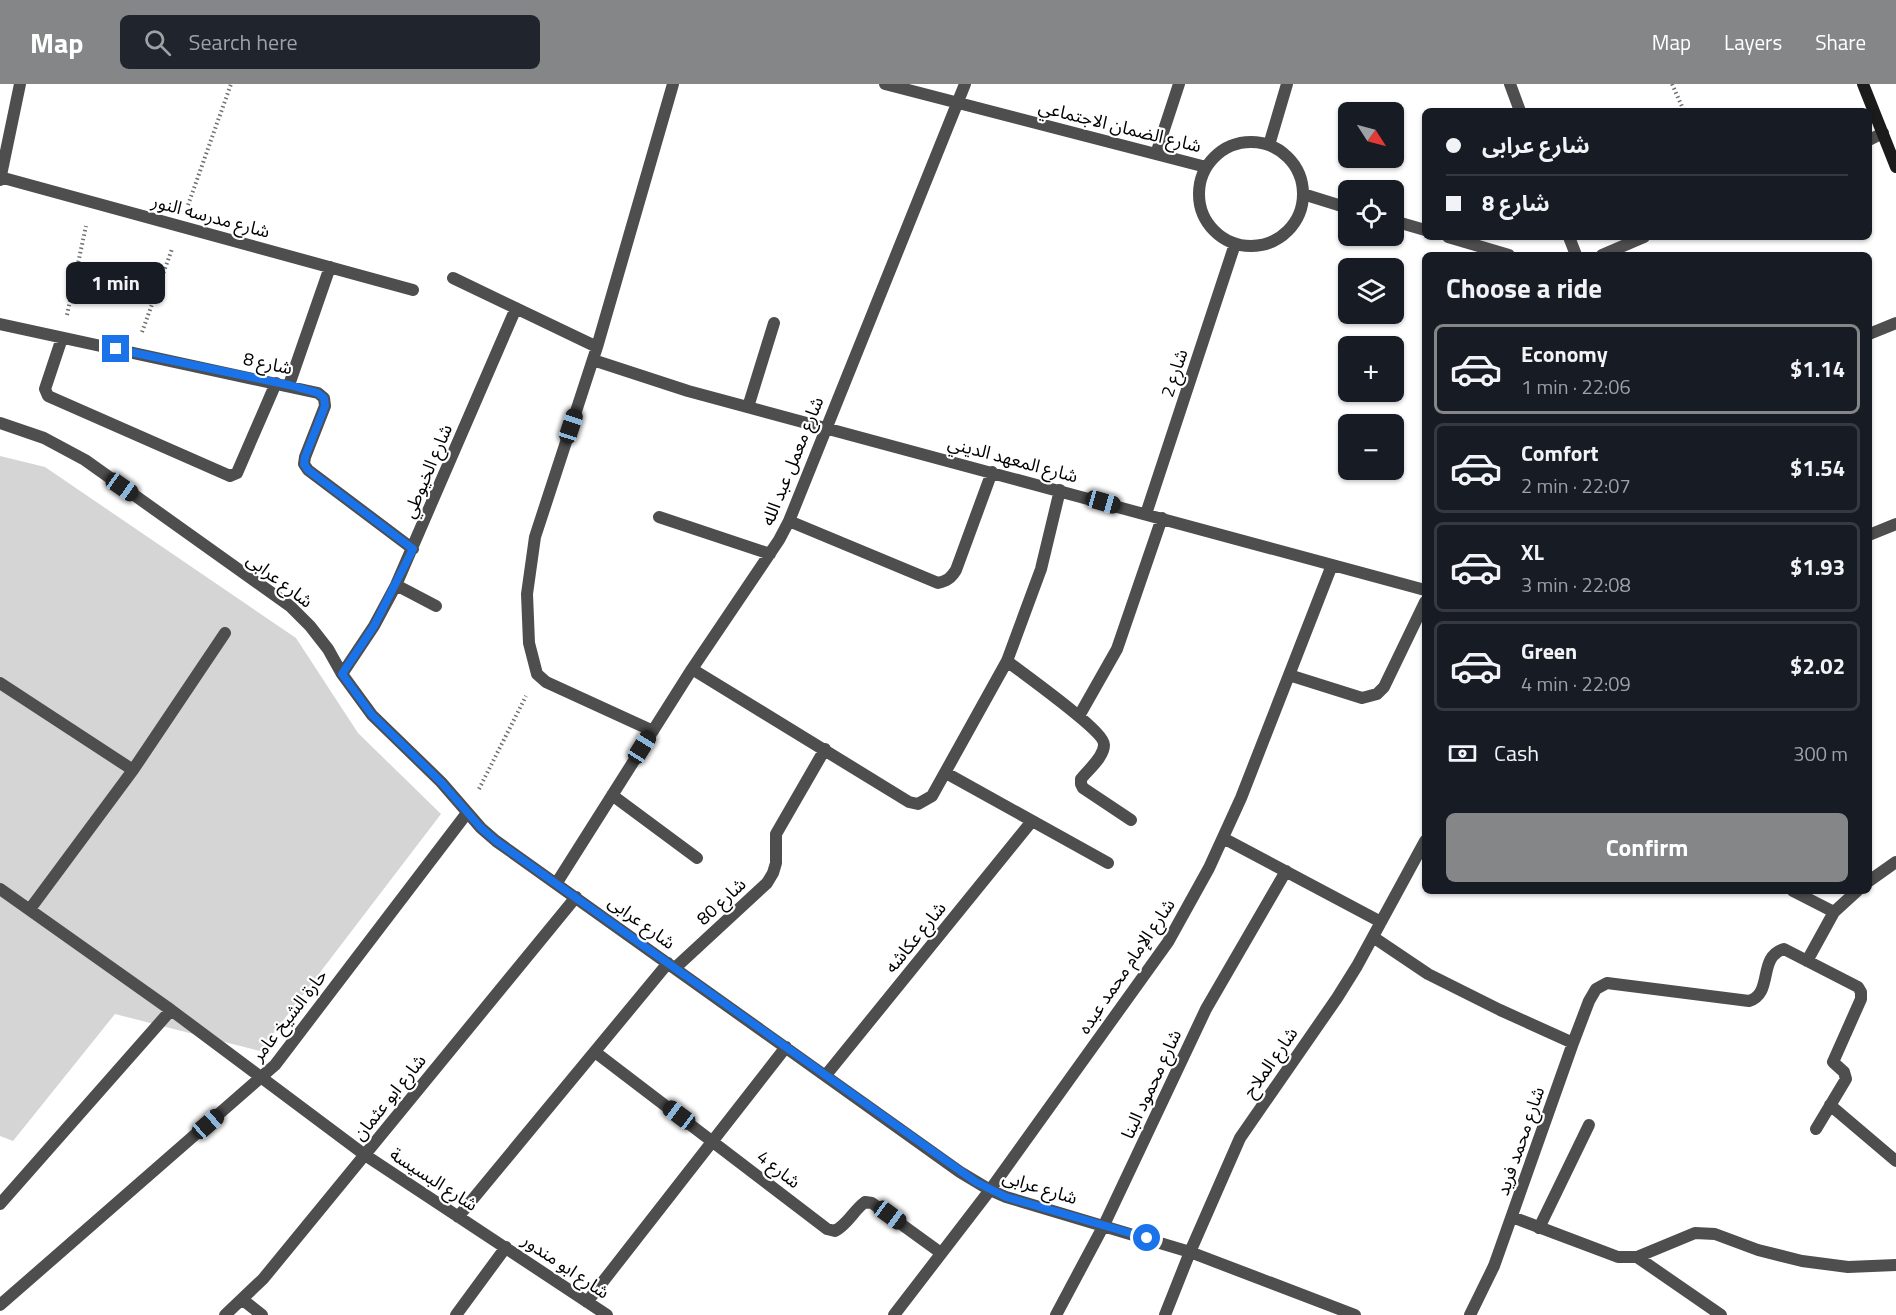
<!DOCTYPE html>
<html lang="en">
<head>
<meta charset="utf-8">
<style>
  :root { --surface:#171b24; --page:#20242c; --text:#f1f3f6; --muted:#9ea1a6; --line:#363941; --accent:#858687 }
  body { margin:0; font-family:"Titillium Web","Noto Sans Arabic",sans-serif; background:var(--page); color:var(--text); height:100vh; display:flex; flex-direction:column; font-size:22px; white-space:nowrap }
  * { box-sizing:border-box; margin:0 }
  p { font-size:20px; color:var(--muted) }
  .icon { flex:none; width:33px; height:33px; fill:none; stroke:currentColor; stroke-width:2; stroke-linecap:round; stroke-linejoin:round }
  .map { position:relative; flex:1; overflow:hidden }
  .sheet { position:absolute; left:1422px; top:168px; width:450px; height:642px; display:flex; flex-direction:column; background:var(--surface); border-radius:9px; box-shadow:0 2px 4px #0004 }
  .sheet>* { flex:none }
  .hud { position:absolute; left:1422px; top:24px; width:450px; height:132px; border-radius:9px; box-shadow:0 2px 4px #0004; display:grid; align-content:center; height:132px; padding:0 24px; background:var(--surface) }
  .needle { width:39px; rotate:126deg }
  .buttons { position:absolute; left:1338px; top:18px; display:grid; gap:12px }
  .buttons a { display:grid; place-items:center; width:66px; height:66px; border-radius:9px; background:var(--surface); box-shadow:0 2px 4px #0004; font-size:30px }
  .end { position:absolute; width:27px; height:27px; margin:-14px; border:8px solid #1a73e8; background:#fff; box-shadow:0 0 0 3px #fff }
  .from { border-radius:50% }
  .bubble { position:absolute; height:42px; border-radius:9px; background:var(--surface); box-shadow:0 2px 4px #0004; font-size:20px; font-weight:700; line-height:42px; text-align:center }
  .car { position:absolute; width:18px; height:36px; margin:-18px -9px; border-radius:8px; box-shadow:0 0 4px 2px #0007; background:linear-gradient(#222 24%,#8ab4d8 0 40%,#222 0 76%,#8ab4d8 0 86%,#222 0) }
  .hud b { display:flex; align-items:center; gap:21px; height:57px; font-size:22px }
  .hud b+b { border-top:2px solid var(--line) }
  .hud i { width:15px; height:15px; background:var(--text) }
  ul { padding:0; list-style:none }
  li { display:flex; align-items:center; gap:18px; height:90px; margin:0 12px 9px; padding:0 12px; border:3px solid var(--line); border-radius:9px }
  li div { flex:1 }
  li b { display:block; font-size:22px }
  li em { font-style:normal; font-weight:700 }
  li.active { border-color:var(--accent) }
  li>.icon { width:54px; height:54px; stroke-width:1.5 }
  h2 { padding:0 24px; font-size:27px; line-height:72px }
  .pay { display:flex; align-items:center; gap:15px; height:66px; padding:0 24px; font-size:22px }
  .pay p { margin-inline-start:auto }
  .primary-button { display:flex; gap:12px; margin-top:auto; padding:12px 24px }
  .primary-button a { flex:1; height:69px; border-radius:9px; background:var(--accent); color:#fff; font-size:24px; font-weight:700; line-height:69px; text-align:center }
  header { display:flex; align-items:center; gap:36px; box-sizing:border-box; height:84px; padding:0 30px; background:var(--accent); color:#fff }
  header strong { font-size:28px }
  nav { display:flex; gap:33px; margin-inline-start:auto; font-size:21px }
  .search { width:420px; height:54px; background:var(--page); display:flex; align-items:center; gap:15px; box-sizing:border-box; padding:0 21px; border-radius:9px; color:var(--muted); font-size:22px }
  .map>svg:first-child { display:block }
  .green { fill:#d5d5d5 }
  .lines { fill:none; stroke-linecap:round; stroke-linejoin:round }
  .path { stroke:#707070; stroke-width:4; stroke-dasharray:1.5 3; stroke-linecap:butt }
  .lane { stroke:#4e4e4e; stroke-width:12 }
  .street { stroke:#4e4e4e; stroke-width:12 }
  .secondary { stroke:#1b1b1b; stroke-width:12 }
  .route { stroke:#1a73e8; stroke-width:8 }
  .labels { text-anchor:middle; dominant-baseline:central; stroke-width:4.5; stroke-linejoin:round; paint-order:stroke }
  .street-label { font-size:18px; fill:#000; stroke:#fff }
</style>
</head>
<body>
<header>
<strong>Map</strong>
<div class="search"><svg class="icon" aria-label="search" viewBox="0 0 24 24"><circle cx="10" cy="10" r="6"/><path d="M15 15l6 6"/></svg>Search here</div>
<nav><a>Map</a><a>Layers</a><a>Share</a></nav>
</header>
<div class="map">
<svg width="1896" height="1231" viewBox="0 0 1896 1231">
  <rect width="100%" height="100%" fill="#fff"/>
  <path class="green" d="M0 372 45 383 296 554 358 649 441 730 260 967 115 930 13 1057 0 1052Z"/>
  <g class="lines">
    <path class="path" d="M1672 0 1684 27
      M188 121 231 0
      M67 231 86 142
      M142 248 172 165
      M479 705 526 612"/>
    <path class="lane" d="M1539 1144 1589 1041"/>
    <path class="street" d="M885 0 1206 83
      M1510 0 1520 27
      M1869 56 1883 49
      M1199 110a52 52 0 1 1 104 0a52 52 0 1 1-104 0Z
      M1269 61 1287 0
      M1156 70 1179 0
      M0 93 413 206
      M0 96 20 0
      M1303 110 1348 124
      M1394 137 1425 146
      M1448 153 1509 171
      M1569 153 1576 171
      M1602 171 1644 153
      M453 194 597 263
      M0 240 318 309 324 314 325 322 305 373 304 380 308 386 413 465
      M1869 250 1896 239
      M62 254 45 305 48 312 230 392 237 389 276 299
      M593 276 688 307 1425 506
      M289 301 330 183
      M748 323 774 239
      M0 339 44 354 85 376 290 522 310 542 328 565 342 590 372 631 441 698 481 744 496 757 960 1088 990 1106 1006 1113 1190 1168 1355 1231
      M1146 430 1235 160
      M659 433 770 470
      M789 437 938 499C947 497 951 494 956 486L992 388
      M1869 451 1896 440
      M396 501 436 522
      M1007 577C1022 589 1105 647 1104 661 1104 673 1088 686 1081 695V700L1083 704 1131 736
      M692 585 909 718 918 720 932 712 1007 577 1041 485 1060 406
      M342 590 374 542 396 501 516 224
      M1289 591 1362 614 1377 610 1384 603 1425 518
      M0 599 133 686
      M1079 632 1117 565 1162 434
      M653 647 546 598 537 590 529 559 527 510 535 453 597 263 673 0
      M946 689 1108 779
      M612 711 697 774
      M1223 754 1381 838
      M1869 797 1896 778
      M556 800 692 585 779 456 789 437 965 0
      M0 805 171 926 365 1071 607 1231
      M1793 807 1834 828
      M30 825 133 686 225 549
      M1373 853 1428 890 1500 926 1573 959
      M1807 877 1834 828 1857 807
      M675 884 767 799 773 789 776 779V750L825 665
      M595 968 827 1145 835 1147C848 1140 854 1126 865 1118L872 1119 941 1169
      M826 991 1032 737
      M1830 1021 1896 1077
      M0 1120 171 926
      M458 1133 668 879
      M1512 1133 1618 1173H1637L1695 1149 1715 1150 1758 1166 1802 1177 1848 1183 1896 1181
      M1637 1173 1721 1231
      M243 1216 262 1231
      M587 1218 786 963
      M0 1221 275 981 467 729
      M225 1231 263 1195 576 813
      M456 1231 506 1163
      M894 1231 990 1106 1168 858 1209 784 1241 714 1332 481
      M1056 1231 1104 1141 1206 925 1286 787
      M1165 1231 1190 1168 1240 1054 1337 914 1357 882 1425 757
      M1470 1231 1494 1182 1573 959 1589 917 1596 905 1607 899 1749 917C1774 909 1757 873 1784 865L1858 903 1861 908V915L1833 978 1844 988 1846 995 1816 1045"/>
    <path class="secondary" d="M1863 0 1896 83"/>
  </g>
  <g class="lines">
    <path class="route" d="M116 265 289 301 318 309 324 314 325 322 305 373 304 380 308 386 413 465 374 542 342 590 372 631 441 698 481 744 496 757 976 1098 1006 1113 1147 1154"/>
  </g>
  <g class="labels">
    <g class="street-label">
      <text transform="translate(1120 42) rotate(14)">شارع الضمان الاجتماعي</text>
      <text transform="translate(211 132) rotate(15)">شارع مدرسه النور</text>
      <text transform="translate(268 279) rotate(12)">شارع 8</text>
      <text transform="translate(1174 289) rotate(-72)">شارع 2</text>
      <text transform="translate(1013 375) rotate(15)">شارع المعهد الديني</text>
      <text transform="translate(792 377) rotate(-68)">شارع معمل عبد الله</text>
      <text transform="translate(427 387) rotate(-67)">شارع الخيوطي</text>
      <text transform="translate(280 496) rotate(37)">شارع عرابى</text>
      <text transform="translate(721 817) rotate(-43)">شارع 80</text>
      <text transform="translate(642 838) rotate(36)">شارع عرابى</text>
      <text transform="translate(915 853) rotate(-51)">شارع عكاشه</text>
      <text transform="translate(1126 882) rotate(-56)">شارع الإمام محمد عبده</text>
      <text transform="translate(289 931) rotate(-52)">حارة الشيخ عامر</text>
      <text transform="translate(1270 978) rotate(-55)">شارع الملاح</text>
      <text transform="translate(1151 1000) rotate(-65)">شارع محمود البنا</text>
      <text transform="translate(389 1013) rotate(-51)">شارع ابو عثمان</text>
      <text transform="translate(1520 1057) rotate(-71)">شارع محمد فريد</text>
      <text transform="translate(779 1085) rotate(38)">شارع 4</text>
      <text transform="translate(434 1095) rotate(33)">شارع البسيسة</text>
      <text transform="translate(1040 1103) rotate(17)">شارع عرابى</text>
      <text transform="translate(566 1182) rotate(34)">شارع ابو مندور</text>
    </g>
  </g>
</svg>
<div class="buttons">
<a><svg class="needle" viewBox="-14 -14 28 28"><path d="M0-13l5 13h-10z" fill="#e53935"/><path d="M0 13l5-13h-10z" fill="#9ea1a6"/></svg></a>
<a><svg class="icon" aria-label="locate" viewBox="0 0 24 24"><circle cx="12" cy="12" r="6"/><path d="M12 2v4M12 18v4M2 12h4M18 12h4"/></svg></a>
<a><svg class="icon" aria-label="layers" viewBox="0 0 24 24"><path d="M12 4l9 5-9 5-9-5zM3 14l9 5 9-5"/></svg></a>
<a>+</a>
<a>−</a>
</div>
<i class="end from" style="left:1147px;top:1154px"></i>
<i class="end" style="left:116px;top:265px"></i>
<div class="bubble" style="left:66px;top:178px;width:99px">1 min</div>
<i class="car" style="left:571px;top:342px;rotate:18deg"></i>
<i class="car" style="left:122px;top:403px;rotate:125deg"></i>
<i class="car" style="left:1103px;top:418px;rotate:106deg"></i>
<i class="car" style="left:642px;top:663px;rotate:32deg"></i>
<i class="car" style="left:679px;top:1031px;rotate:307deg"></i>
<i class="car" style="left:208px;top:1040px;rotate:49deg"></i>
<i class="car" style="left:890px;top:1131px;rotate:126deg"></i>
<div class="hud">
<b><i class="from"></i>شارع عرابى</b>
<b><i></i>شارع 8</b>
</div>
<section class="sheet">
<h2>Choose a ride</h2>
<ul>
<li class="active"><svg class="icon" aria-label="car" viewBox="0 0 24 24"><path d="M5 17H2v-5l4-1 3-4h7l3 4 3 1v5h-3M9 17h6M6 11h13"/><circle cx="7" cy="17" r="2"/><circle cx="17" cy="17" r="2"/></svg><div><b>Economy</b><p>1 min · 22:06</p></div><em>$1.14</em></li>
<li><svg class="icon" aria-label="car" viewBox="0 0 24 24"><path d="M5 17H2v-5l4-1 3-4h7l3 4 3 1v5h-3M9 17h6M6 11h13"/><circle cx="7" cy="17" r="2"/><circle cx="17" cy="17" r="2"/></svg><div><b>Comfort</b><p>2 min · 22:07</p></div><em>$1.54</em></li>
<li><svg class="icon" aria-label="car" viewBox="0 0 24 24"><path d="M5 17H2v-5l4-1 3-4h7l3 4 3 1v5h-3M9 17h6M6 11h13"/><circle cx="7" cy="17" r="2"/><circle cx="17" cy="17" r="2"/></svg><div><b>XL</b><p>3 min · 22:08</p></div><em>$1.93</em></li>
<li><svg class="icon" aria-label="car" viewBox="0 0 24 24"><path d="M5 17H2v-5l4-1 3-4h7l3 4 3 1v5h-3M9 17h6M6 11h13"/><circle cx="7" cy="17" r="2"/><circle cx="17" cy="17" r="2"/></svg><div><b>Green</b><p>4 min · 22:09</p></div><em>$2.02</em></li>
</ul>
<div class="pay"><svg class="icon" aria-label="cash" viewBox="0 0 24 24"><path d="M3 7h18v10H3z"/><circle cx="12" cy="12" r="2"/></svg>Cash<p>300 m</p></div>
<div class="primary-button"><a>Confirm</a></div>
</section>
</div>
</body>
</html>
